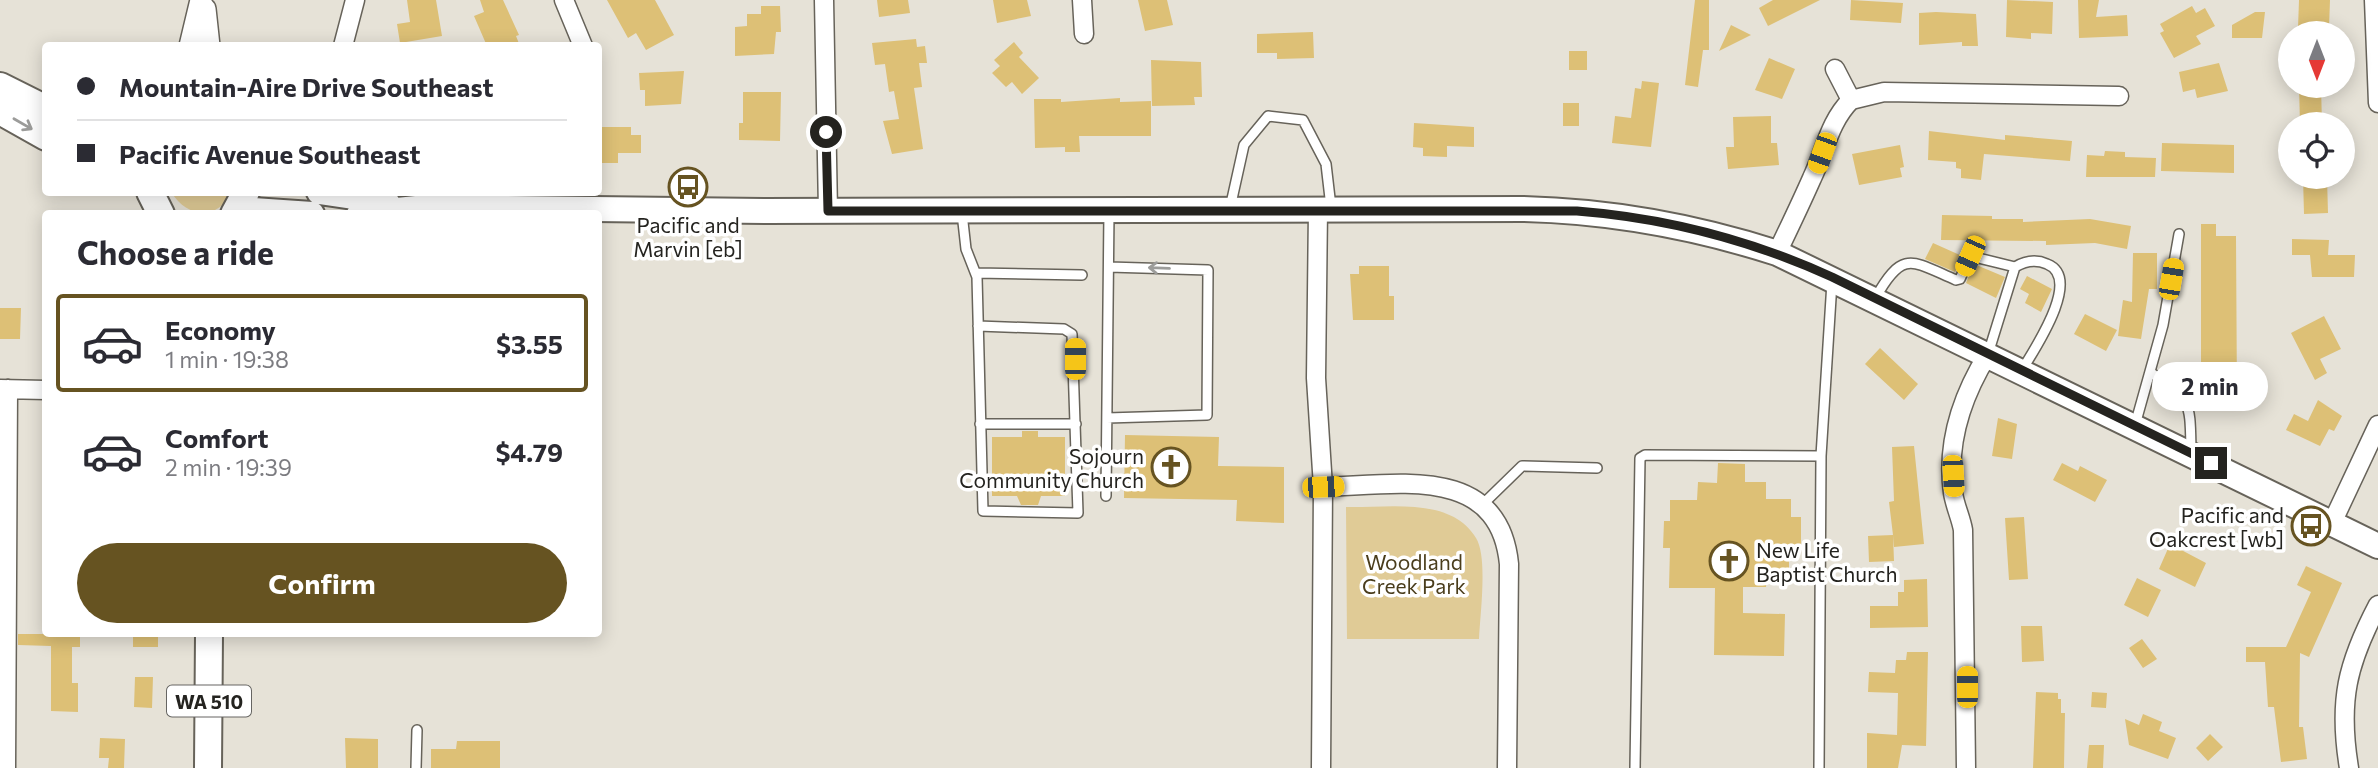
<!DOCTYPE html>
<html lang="en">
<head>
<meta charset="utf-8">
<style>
  :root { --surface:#fff; --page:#f2f2f3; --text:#2b2b33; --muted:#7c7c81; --line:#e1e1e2; --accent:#665321 }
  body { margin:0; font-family:Commissioner,sans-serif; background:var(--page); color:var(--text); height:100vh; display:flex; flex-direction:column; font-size:26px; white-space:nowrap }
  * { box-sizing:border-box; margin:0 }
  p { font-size:23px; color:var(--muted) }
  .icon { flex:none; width:38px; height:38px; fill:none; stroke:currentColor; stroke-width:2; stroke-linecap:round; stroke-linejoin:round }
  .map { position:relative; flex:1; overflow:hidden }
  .side { position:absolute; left:42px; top:210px; width:560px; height:427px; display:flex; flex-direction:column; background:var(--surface); border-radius:7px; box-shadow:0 4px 18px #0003 }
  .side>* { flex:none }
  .hud { position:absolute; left:42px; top:42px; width:560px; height:154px; border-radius:7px; box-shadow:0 4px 18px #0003; display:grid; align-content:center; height:154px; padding:0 35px; background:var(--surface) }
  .needle { width:46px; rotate:180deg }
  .tools { position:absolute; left:2278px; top:21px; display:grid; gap:14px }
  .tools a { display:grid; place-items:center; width:77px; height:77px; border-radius:50%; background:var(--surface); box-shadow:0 4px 18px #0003; font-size:35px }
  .end { position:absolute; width:32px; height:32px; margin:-16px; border:9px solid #24231f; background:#fff; box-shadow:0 0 0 4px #fff }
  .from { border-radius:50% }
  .bubble { position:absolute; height:49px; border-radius:24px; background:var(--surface); box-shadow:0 4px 18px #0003; font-size:23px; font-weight:700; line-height:49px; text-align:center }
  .car { position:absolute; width:21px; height:42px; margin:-21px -10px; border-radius:9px; box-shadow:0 0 5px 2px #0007; background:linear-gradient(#f5c518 24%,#345 0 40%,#f5c518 0 76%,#345 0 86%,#f5c518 0) }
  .hud b { display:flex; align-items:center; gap:24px; height:66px; font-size:26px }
  .hud b+b { border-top:2px solid var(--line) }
  .hud i { width:18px; height:18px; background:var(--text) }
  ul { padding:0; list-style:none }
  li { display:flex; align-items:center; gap:21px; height:98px; margin:0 14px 10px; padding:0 21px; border:4px solid transparent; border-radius:7px }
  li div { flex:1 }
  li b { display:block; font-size:26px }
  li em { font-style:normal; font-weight:700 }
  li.current { border-color:var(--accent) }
  li>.icon { width:63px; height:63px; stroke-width:1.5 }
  h2 { padding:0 35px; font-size:32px; line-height:84px }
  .cta { display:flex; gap:14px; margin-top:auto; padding:14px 35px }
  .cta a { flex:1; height:80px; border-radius:42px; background:var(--accent); color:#fff; font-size:28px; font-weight:700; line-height:80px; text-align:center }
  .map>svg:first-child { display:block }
  .green { fill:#e0cb96 }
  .building { fill:#ddc076 }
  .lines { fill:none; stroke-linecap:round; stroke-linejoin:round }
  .service-casing { stroke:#67635a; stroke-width:12 }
  .minor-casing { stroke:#67635a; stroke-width:21 }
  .tertiary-casing { stroke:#67635a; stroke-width:24 }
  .secondary-casing { stroke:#67635a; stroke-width:28 }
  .primary-casing { stroke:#67635a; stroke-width:30 }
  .service { stroke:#fff; stroke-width:9 }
  .minor { stroke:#fff; stroke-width:18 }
  .tertiary { stroke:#fff; stroke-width:21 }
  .secondary { stroke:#fff; stroke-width:24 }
  .primary { stroke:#fff; stroke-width:26 }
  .oneway { stroke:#9c9c9a }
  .route { stroke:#24231f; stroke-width:9 }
  .labels { text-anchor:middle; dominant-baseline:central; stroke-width:7; stroke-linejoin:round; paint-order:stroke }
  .shield { fill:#fff; stroke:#666562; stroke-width:2 }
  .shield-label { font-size:19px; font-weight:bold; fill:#24231f }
  .poi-label { font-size:21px; fill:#24231f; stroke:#fff; text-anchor:end }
  .park-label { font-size:21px; fill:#4a3d1c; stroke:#fff }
</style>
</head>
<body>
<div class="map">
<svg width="2378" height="768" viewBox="0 0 2378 768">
  <rect width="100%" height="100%" fill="#e6e2d7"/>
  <path class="green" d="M172 193H231C218 221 186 217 172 193Z
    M1346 507C1387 508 1451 496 1476 538 1488 557 1480 615 1479 639H1347Z"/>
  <path class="building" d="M407 0H436L442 36 400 43 397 24 410 22Z
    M480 0H503L519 35 516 36 520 46H487L474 16 484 12Z
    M607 0H655L674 35 646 50 636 33 628 38Z
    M877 0H908L910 13 879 17Z
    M993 0H1027L1031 16 997 23Z
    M1138 0H1167L1173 25 1145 31Z
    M1695 0H1709V50H1703L1698 87 1685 85Z
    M1773 0H1820L1768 26 1759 8Z
    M1851 0 1903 3 1901 23 1850 20Z
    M2007 0 2053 2 2052 34 2031 33V39L2006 37Z
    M2078 0H2099L2096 17 2127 15 2128 36 2079 38Z
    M2299 0H2330L2329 28H2298Z
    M761 6H780L781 32H776L774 54 735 56V27L747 26V14H761Z
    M2192 6 2196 13 2205 8 2215 26 2196 36 2201 44 2174 58 2160 33 2164 31 2160 24Z
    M1936 12 1976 14 1978 46H1962V42L1919 45V13Z
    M2255 12H2265L2262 38H2232V25Z
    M1731 25 1751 35 1719 51Z
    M1313 32 1314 58 1277 59V53H1257V34Z
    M916 39 917 47 925 46 927 63H919L922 87 914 88 923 149 892 154 883 121 899 119 894 91 889 92 885 64 875 65 872 43Z
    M1014 42 1023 53 1019 57 1039 78 1022 94 1012 82 1006 87 992 73 1000 66 994 60Z
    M1569 51H1587V70H1569Z
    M1769 58 1795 69 1782 99 1755 90Z
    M1151 60 1201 62 1202 97H1194L1195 105 1152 106Z
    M2219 63 2228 91 2197 98 2195 89 2183 92 2179 72Z
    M684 71 681 104 645 106V90H640L639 73Z
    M1642 81 1659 83 1651 147 1612 143 1615 116 1631 118 1635 88 1641 89Z
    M2299 86H2321L2322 124H2300Z
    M743 92H781L780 141 739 140V123H743Z
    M1120 98V102L1151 101V136H1079L1080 152H1065V147L1035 148 1034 99H1061V102Z
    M1563 103H1579V126H1563Z
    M1771 116V143H1777L1779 165 1728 169 1726 147H1734L1733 117Z
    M1414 123 1474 127V147L1447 146V157L1423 156V148L1413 147Z
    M598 127H631V135H641V153H618V163H598Z
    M1929 131 2005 140V135L2072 141 2070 161 1984 154 1981 180 1961 178V169L1956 168V162L1928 160Z
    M2162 143 2234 145V173L2161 171Z
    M1900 145 1904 167 1900 168 1902 177 1859 185 1852 154Z
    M2105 151 2125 152V157L2156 158 2155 177H2086L2087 155 2104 156Z
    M2303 177H2327L2328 213 2304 214Z
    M1942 215 1992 216V219H2023V222L2090 219 2131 226 2127 249 2095 243 2046 245V241L1941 240Z
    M2201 224H2216V236H2236L2237 401 2201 402Z
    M2292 239 2329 240 2328 255H2355L2354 277H2312L2310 255H2292Z
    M1933 243 1962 256 1955 272 1925 259Z
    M2133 253H2157V289H2149L2141 339 2118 336 2123 300 2132 302Z
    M1974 264 2005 277 1996 298 1966 283Z
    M1359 266H1389V296H1394V320H1353L1350 274H1359Z
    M2027 276 2052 289 2041 312 2025 303 2029 294 2020 289Z
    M0 308H21L20 339H0Z
    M2085 314 2117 330 2106 351 2074 334Z
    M2324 316 2341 349 2320 359 2327 373 2315 380 2291 333Z
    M1880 348 1918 384 1904 400 1865 364Z
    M2318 400 2342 416 2334 431 2329 429 2320 446 2286 430 2294 414 2308 421Z
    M1998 418 2017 424 2012 459 1992 456Z
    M1022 431H1038V437H1065V496H1041L1038 505H1021L1017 496H992V437H1022Z
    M1125 435 1219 437 1218 466 1284 467V523L1236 521 1237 500 1124 498Z
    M1914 446 1924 544 1894 547 1893 535 1894 561 1869 562 1868 536 1893 535 1889 502 1894 501 1892 447Z
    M1718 463 1745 464V482H1766V499H1791V517H1801V552H1789V570H1767L1766 587H1743V613L1785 614 1784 656 1714 655 1715 588H1669L1670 548H1663L1664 521H1670V500H1697L1698 482 1717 483Z
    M2062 463 2078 471 2080 466 2107 480 2095 502 2053 480Z
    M2024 517 2028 579 2009 580 2005 518Z
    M2170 544 2206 563 2195 587 2159 569Z
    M2306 566 2342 583 2309 657 2300 653 2299 727H2303L2307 759 2281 762 2274 707H2268L2265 662H2246V647H2286L2311 592 2297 585Z
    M2137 578 2161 590 2148 617 2124 605Z
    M1927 579 1928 627 1870 628V606H1898V592H1904V580Z
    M2021 626H2042L2044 661 2022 662Z
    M18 634H80V647H72V683H78V712L51 711V646L18 645Z
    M133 634H158V647H133Z
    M2142 639 2157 659 2143 668 2129 648Z
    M1907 652H1928L1926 746 1902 745 1898 768H1867V733L1897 735 1898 693 1868 692 1869 672 1895 673 1896 660H1906Z
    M135 677H153L152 708 134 707Z
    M2036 692 2058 693V699H2061V713H2065L2064 768H2033Z
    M2092 692 2107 693 2106 708 2091 707Z
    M2143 714 2162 722 2159 731 2176 738 2168 759 2129 745 2125 719 2139 725Z
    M2210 734 2223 747 2208 761 2196 748Z
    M100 738 125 739 124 768H108L109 758H99Z
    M345 738 378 739V768H346Z
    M457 741H500V768H431V749H456Z
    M2089 745H2104L2103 768H2087Z"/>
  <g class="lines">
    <defs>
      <path id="service" d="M1230 208 1244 145 1268 116 1303 120 1326 164 1331 207
        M962 213 966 249 977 277 983 511 1078 513 1072 334 1064 329 978 326
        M976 273 1082 275
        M1876 297C1903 249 1912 261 1956 280L1960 279 1970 256 2015 267
        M1988 354 2015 267C2025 261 2036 259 2047 264 2083 278 2034 350 2022 370
        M2150 372C2192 400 2190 402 2191 451
        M1107 418 1207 415 1208 270 1109 267
        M980 424H1076
        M2135 425 2163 325 2179 234
        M1106 496 1109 212
        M1482 505 1522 466 1597 468
        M416 768 417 730
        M1635 768 1640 458 1645 455 1821 456
        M1819 768 1821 456 1832 282"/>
      <path id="minor" d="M564 0 583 46
        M824 0 828 211
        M1082 0 1084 34
        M2374 0 2378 103
        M343 46 355 0
        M1835 69 1851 100 1884 92 2119 96
        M1318 209 1316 378 1323 487 1321 768
        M1777 253C1789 228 1801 203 1812 178 1825 151 1829 122 1851 100
        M0 389 46 390
        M1323 487C1396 485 1499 463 1509 564L1507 768
        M2332 523 2378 425
        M6 768 8 389
        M1966 768 1963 530C1961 518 1955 506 1953 493 1946 443 1962 396 1988 354
        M2349 768C2338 701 2347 664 2378 605"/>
      <path id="tertiary" d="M205 9 209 46
        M190 46 201 0"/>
      <path id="secondary" d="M319 192 387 202
        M238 209 312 214
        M359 214 426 207 765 211 1522 209C1610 211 1693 226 1777 253L2378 546"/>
      <path id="primary" d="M0 86 46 109
        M0 111 46 137
        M150 192 161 214
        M234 214 246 192
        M208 768 209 634"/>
    </defs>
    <use href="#service" class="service-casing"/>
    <use href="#minor" class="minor-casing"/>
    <use href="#tertiary" class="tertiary-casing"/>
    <use href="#secondary" class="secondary-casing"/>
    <use href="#primary" class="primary-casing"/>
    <use href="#service" class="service"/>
    <use href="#minor" class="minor"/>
    <use href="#tertiary" class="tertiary"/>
    <use href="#secondary" class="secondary"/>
    <use href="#primary" class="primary"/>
  </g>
  <defs><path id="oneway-shaft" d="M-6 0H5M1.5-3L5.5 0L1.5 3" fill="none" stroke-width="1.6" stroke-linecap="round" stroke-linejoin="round" transform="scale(1.75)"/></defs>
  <g class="oneway">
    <use href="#oneway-shaft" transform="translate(23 124) rotate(30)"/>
    <use href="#oneway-shaft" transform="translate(1159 268) rotate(-178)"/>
  </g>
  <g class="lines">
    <path class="route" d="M826 132 828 211H1577C1666 218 1751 240 1832 277L2211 463"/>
  </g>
  <defs>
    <symbol id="bus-ring" viewBox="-11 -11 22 22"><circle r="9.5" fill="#fff" stroke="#665321" stroke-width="1.5"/><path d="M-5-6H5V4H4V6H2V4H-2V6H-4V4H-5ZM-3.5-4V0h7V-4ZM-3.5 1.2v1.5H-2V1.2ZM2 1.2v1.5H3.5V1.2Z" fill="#665321"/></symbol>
    <symbol id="church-ring" viewBox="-11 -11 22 22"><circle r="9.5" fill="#fff" stroke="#665321" stroke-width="1.5"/><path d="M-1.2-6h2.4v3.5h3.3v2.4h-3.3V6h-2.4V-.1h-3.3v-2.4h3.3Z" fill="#665321"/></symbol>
  </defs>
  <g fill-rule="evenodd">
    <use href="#bus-ring" x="666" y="165" width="44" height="44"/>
    <use href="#church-ring" x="1149" y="445" width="44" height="44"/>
    <use href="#bus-ring" x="2289" y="504" width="44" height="44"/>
    <use href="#church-ring" x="1707" y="539" width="44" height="44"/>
  </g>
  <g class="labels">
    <rect class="shield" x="167" y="685.5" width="84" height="31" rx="5"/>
    <g class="shield-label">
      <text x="209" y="701">WA 510</text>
    </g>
    <g class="poi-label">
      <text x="688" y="224" text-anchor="middle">Pacific and<tspan x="688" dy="24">Marvin [eb]</tspan></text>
      <text x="1144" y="455">Sojourn<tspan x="1144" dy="24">Community Church</tspan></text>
      <text x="2284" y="514">Pacific and<tspan x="2284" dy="24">Oakcrest [wb]</tspan></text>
      <text x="1756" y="549" text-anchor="start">New Life<tspan x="1756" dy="24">Baptist Church</tspan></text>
    </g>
    <g class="park-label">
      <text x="1414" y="561">Woodland<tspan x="1414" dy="24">Creek Park</tspan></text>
    </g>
  </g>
</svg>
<div class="tools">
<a><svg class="needle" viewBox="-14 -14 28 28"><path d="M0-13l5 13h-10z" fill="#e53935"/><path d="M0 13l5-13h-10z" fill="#7c7c81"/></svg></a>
<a><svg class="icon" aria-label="locate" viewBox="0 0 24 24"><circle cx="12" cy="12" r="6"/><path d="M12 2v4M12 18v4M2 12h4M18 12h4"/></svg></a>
</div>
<i class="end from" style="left:826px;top:132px"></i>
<i class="end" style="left:2211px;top:463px"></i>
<div class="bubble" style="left:2152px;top:362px;width:116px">2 min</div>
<i class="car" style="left:1822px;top:153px;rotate:200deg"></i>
<i class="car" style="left:1970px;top:256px;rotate:204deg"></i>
<i class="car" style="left:2171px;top:279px;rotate:10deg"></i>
<i class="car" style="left:1075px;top:359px;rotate:0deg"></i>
<i class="car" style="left:1953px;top:476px;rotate:177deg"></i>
<i class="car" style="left:1323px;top:487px;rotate:88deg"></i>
<i class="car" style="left:1967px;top:687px;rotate:0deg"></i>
<div class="hud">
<b><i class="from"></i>Mountain-Aire Drive Southeast</b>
<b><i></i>Pacific Avenue Southeast</b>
</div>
<section class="side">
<h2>Choose a ride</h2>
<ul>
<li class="current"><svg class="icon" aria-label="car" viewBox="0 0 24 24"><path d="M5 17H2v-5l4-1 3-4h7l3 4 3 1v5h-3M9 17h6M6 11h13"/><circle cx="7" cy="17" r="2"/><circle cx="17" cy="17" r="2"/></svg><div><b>Economy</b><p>1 min · 19:38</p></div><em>$3.55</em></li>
<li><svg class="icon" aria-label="car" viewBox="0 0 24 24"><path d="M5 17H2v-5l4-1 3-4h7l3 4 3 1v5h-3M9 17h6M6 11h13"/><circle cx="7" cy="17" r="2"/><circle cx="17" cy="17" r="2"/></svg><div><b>Comfort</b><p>2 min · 19:39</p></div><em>$4.79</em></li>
</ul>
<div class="cta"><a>Confirm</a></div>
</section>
</div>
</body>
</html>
